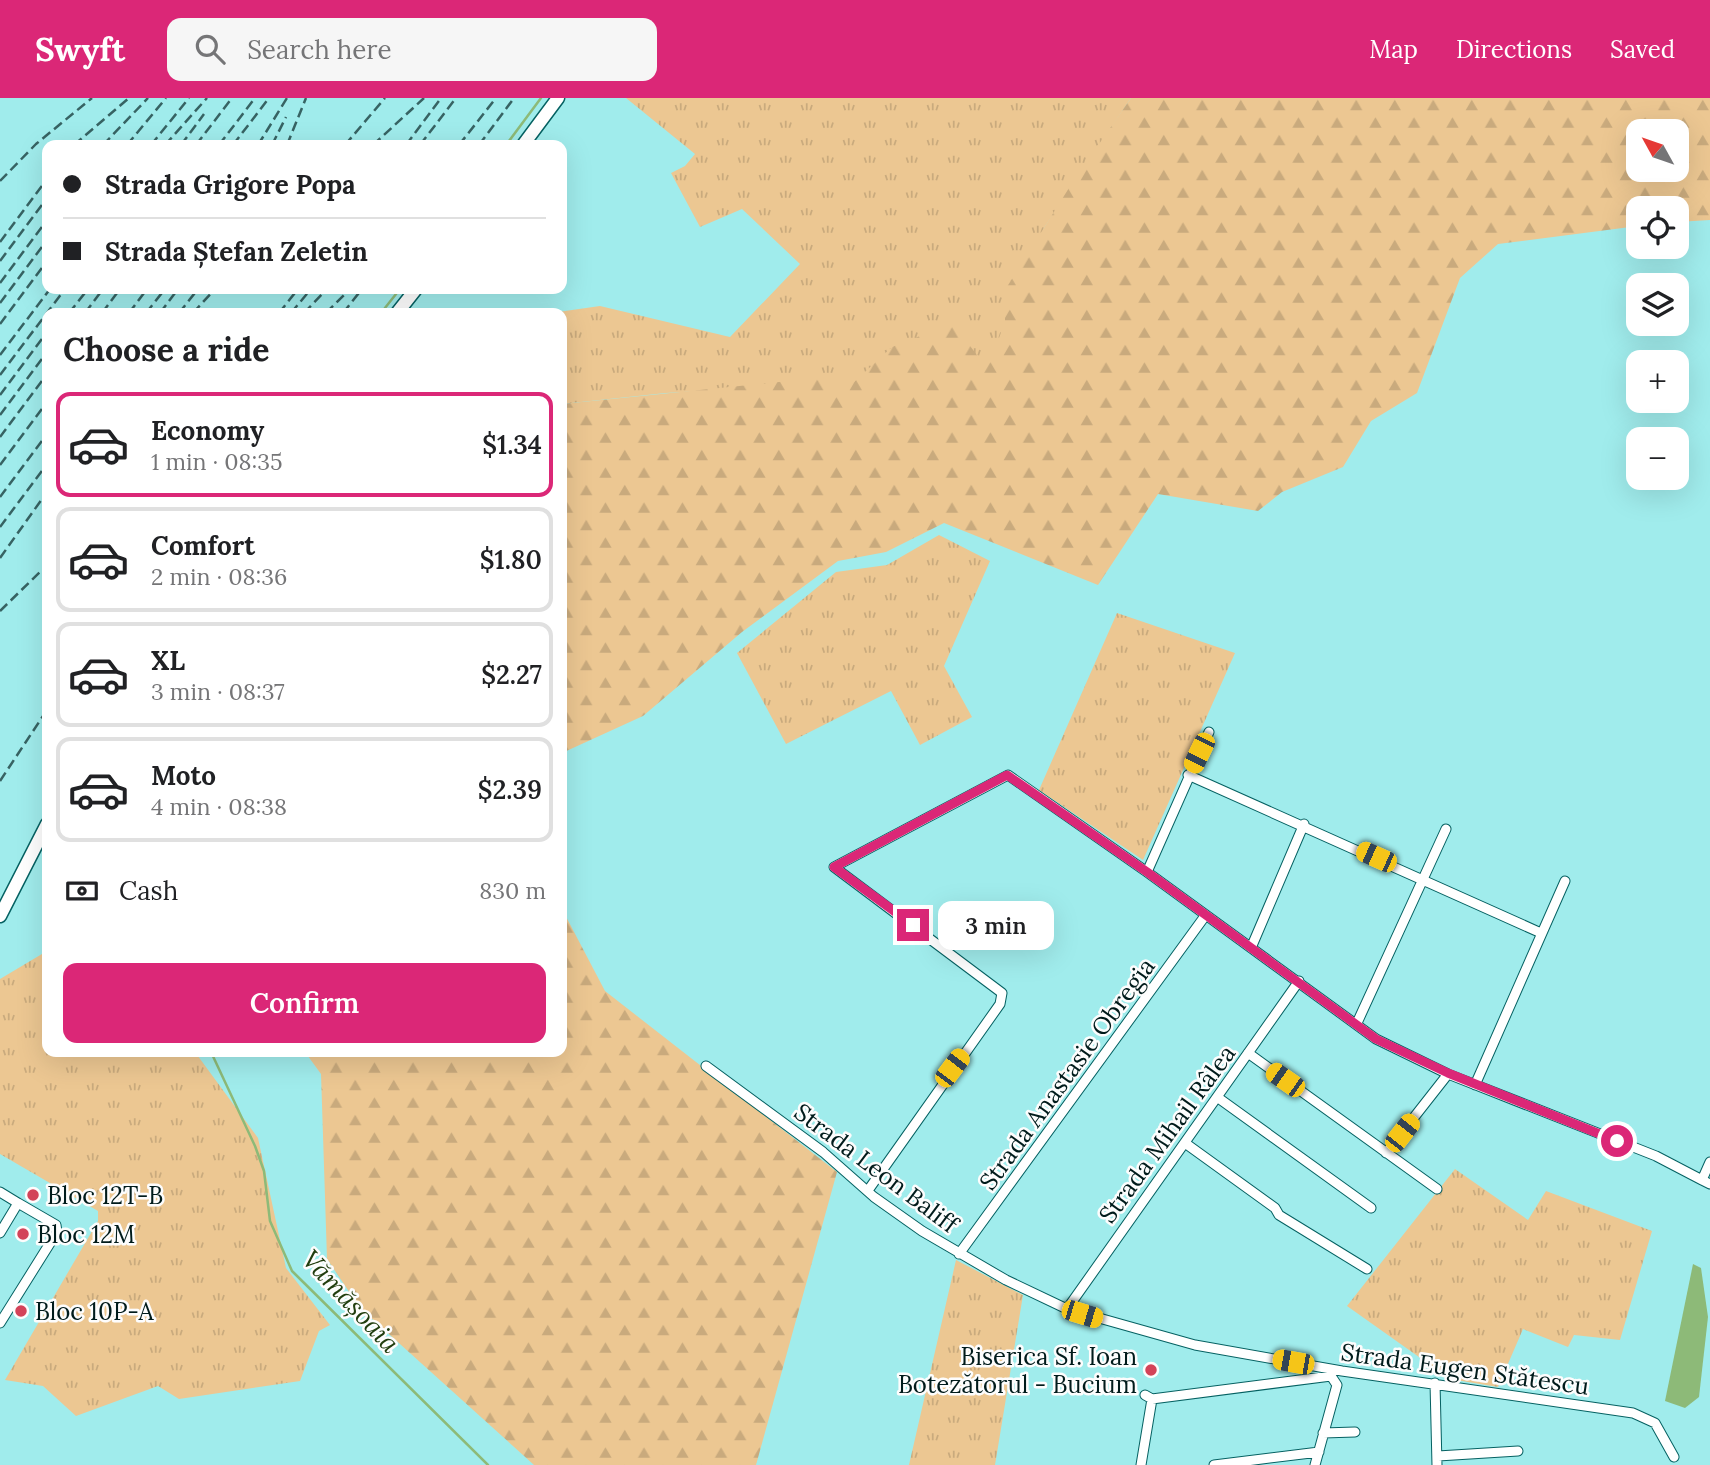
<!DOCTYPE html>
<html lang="en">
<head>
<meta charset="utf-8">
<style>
  :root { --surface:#fff; --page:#f6f6f6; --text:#202124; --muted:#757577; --line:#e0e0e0; --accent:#db2777 }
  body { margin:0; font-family:Lora,serif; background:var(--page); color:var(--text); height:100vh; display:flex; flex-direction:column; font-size:26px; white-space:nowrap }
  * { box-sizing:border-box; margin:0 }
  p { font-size:23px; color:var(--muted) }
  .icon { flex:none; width:38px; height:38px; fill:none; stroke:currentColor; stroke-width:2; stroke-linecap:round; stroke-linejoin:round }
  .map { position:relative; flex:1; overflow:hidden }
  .panel { position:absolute; left:42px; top:210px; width:525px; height:749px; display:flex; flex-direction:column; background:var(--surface); border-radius:14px; box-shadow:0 7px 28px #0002 }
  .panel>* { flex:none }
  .hud { position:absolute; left:42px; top:42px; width:525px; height:154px; border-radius:14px; box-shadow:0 7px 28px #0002; display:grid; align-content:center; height:154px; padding:0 21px; background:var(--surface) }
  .needle { width:46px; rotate:310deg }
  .controls { position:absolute; left:1626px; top:21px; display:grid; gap:14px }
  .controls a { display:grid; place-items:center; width:63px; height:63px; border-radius:14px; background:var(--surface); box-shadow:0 7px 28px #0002; font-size:35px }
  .end { position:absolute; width:32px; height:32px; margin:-16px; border:9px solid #db2777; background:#fff; box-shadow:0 0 0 4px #fff }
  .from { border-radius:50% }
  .bubble { position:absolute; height:49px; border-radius:14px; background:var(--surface); box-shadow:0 7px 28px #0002; font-size:23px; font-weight:600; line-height:49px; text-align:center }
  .car { position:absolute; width:21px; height:42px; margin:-21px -10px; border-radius:9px; box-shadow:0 0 5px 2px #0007; background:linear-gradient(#f5c518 24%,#345 0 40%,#f5c518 0 76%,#345 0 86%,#f5c518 0) }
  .hud b { display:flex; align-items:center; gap:24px; height:66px; font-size:26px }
  .hud b+b { border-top:2px solid var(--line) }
  .hud i { width:18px; height:18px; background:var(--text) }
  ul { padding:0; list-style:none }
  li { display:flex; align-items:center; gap:21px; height:105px; margin:0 14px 10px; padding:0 7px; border:4px solid var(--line); border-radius:14px }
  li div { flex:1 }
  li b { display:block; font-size:26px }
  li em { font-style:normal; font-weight:600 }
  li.current { border-color:var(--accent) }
  li>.icon { width:63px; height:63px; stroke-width:1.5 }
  h2 { padding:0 21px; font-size:32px; line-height:84px }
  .pay { display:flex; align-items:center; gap:18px; height:77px; padding:0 21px; font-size:26px }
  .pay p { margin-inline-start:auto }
  .primary-button { display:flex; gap:14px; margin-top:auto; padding:14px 21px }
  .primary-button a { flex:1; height:80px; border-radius:14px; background:var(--accent); color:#fff; font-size:28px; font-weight:600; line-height:80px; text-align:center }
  header { display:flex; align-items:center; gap:42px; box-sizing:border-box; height:98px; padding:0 35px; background:var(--accent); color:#fff }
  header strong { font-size:33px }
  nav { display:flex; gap:38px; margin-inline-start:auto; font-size:24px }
  .search { width:490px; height:63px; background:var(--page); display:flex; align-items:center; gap:18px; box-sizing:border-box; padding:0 24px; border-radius:14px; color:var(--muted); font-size:26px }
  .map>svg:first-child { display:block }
  .grass { fill:url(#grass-tufts) }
  .forest { fill:url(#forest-firs); fill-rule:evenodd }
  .water { fill:#8dba78 }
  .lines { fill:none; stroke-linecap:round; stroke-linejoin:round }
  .stream { stroke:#8dba78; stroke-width:2.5 }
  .minor-casing { stroke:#056162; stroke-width:11 }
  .secondary-casing { stroke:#056162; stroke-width:15 }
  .minor { stroke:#fff; stroke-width:9 }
  .secondary { stroke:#fff; stroke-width:12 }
  .rail { stroke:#376363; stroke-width:2.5; stroke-dasharray:10 5; stroke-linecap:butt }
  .route { stroke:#db2777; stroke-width:9 }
  .poi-dot { fill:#d34359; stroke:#fdfdfd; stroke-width:2.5 }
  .labels { text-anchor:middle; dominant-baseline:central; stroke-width:5; stroke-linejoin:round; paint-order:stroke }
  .street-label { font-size:24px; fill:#001b1b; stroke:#fdfdfd }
  .poi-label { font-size:24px; fill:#001b1b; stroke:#fdfdfd; text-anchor:start }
  .water-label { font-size:26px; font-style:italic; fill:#213e0f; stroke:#fdfdfd }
</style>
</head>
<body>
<header>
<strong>Swyft</strong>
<div class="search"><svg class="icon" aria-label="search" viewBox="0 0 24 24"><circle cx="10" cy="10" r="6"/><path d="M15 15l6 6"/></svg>Search here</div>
<nav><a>Map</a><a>Directions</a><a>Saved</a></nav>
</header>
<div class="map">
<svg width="1710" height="1367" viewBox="0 0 1710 1367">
  <defs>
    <pattern id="grass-tufts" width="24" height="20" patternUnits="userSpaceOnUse" patternTransform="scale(1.75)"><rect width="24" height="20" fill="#ecc792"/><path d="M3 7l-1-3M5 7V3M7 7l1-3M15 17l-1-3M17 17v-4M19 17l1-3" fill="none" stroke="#c9aa7d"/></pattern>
    <pattern id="forest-firs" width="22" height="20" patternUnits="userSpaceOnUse" patternTransform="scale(1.75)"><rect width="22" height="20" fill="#ecc792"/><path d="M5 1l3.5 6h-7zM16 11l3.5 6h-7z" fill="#c9aa7d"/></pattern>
  </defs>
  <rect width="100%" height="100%" fill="#a0ecec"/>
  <path class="grass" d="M626 0H1131L1044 130 969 329 854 284 666 295 562 306V215H551L600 208 730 239 800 166 742 111 700 129 671 75 685 68 695 56Z
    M939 437 990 463 944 568 972 619 920 647 891 593 786 646 737 555 836 474 887 467Z
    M1117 515 1235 555 1143 762 1039 692Z
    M47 853V954H195L258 1040 286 1170 330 1227 319 1233 300 1283 179 1301 158 1288 76 1318 43 1288 5 1282 98 1123V1113L0 1056V881Z
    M1455 1071 1528 1122 1546 1093 1652 1133 1620 1242 1574 1237 1568 1249 1523 1231 1498 1289 1450 1281 1347 1208Z
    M956 1162 1023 1197 995 1367H909Z"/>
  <path class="forest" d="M1131 0H1710V122L1677 124 1676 110H1638V128L1498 146 1460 180 1417 295 1371 323 1343 369 1282 394 1258 413 1158 396 1098 487 944 425 886 454 838 463 742 534 643 618 562 655V306L847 277 854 284 892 249 953 225 985 268 991 263 1005 223V192L1074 82ZM1638 33H1676V72H1638Z
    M562 811 605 893 837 1074 756 1367H534L360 1210 327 1161 321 976 305 954H562Z"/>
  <path class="water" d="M1693 1166 1701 1170 1708 1219 1699 1299 1685 1310 1665 1303Z"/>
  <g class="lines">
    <path class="stream" d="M506 47 541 0
      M381 215 400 191
      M211 954 255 1048 264 1073 270 1123 292 1173 488 1367"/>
    <defs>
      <path id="minor" d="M1188 677 1541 835
        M1147 774 1209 634
        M1251 850 1304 726
        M1357 925 1446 731
        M1248 955 1437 1091
        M706 968 823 1054 874 1099 922 1133 1006 1182 1067 1211 1195 1247 1342 1273 1633 1315 1655 1325 1674 1359
        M1475 987 1565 783
        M1217 999 1371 1110
        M1185 1045 1275 1110 1279 1117 1367 1171
        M1386 1055 1448 976
        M1710 1064 1702 1082 1710 1086
        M869 1091 1000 906 1002 895 834 769 1008 677 1147 774 1376 941 1448 976 1656 1058 1702 1082
        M0 1094 18 1105
        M0 1135 18 1105 56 1127 57 1134 0 1225
        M959 1156 1205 818
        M1067 1211 1299 883
        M1435 1285 1437 1367
        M1145 1297 1152 1301 1331 1278 1337 1287 1315 1367
        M1323 1335 1355 1334
        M1438 1358 1518 1353
        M1141 1367 1152 1301
        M1214 1367 1319 1354"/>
      <path id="secondary" d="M523 47 558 0
        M397 215 416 191
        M0 818 47 726"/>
    </defs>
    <use href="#minor" class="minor-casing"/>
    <use href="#secondary" class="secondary-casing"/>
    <use href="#minor" class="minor"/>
    <use href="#secondary" class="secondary"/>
    <path class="rail" d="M74 47 129 0
      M103 47 148 0
      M127 47 166 0
      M151 47 189 0
      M165 47 207 0
      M181 47 204 16
      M196 47 232 0
      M219 47 255 0
      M233 47 269 0
      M258 47 287 0
      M272 47 286 19
      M287 47 306 0
      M345 47 385 0
      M373 47 424 0
      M406 47 441 0
      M420 47 456 0
      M459 47 496 0
      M479 47 514 0
      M0 83 36 46 92 0
      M0 144 47 81
      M0 163 47 100
      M0 185 47 122
      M0 205 47 142
      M69 215 88 191
      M85 215 103 191
      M102 215 120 191
      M129 215 147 191
      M146 215 165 191
      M160 215 178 191
      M179 215 198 191
      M193 215 215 191
      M279 215 298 191
      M291 215 311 191
      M304 215 327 191
      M326 215 350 191
      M343 215 362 191
      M0 226 47 163
      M0 257 50 191
      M0 277 65 191
      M0 297 47 234
      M0 317 47 254
      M0 339 47 276
      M0 367 47 304
      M0 399 47 336
      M0 429 47 366
      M0 460 47 394
      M0 513 47 467
      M0 683 47 612"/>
  </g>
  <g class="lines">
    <path class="route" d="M913 827 834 769 1007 677 1147 774 1376 941 1448 975 1617 1043"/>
  </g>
  <g class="poi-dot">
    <circle cx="33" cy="1097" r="7"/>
    <circle cx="23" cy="1136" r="7"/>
    <circle cx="21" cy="1213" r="7"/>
    <circle cx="1151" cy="1272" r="7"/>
  </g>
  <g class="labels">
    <g class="street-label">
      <text transform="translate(1067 976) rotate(-54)">Strada Anastasie Obregia</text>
      <text transform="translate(1167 1036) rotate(-54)">Strada Mihail Râlea</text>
      <text transform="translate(876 1070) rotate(37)">Strada Leon Baliff</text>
      <text transform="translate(1465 1271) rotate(8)">Strada Eugen Stătescu</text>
    </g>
    <g class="poi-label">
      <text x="47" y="1097">Bloc 12T-B</text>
      <text x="37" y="1136">Bloc 12M</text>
      <text x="35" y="1213">Bloc 10P-A</text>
      <text x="1137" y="1258" text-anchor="end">Biserica Sf. Ioan<tspan x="1137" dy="28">Botezătorul - Bucium</tspan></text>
    </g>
    <g class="water-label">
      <text transform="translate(351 1203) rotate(47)">Vămășoaia</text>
    </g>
  </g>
</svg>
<div class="controls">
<a><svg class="needle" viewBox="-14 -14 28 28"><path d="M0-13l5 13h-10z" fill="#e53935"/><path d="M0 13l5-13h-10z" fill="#757577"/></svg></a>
<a><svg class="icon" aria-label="locate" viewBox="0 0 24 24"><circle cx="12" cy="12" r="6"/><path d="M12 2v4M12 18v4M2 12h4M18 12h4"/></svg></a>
<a><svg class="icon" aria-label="layers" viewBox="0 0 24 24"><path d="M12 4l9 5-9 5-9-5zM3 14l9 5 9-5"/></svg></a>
<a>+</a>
<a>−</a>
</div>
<i class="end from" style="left:1617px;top:1043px"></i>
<i class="end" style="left:913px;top:827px"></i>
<div class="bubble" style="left:938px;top:803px;width:116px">3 min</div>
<i class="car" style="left:1199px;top:655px;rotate:206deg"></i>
<i class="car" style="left:1376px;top:759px;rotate:294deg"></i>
<i class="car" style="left:952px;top:970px;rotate:37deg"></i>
<i class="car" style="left:1285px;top:982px;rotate:305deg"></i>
<i class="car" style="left:1402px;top:1035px;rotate:38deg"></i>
<i class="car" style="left:1082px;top:1216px;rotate:107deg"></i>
<i class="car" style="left:1293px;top:1264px;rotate:280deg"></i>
<div class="hud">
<b><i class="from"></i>Strada Grigore Popa</b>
<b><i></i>Strada Ștefan Zeletin</b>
</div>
<section class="panel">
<h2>Choose a ride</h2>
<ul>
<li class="current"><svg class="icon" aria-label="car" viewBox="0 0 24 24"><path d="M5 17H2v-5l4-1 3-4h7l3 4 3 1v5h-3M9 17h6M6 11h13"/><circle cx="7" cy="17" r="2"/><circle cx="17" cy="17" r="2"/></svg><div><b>Economy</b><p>1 min · 08:35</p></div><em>$1.34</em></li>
<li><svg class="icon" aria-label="car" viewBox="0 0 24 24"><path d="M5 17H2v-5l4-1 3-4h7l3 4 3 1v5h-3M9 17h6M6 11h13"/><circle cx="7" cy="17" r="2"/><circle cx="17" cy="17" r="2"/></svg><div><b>Comfort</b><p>2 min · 08:36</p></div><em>$1.80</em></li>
<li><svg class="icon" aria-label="car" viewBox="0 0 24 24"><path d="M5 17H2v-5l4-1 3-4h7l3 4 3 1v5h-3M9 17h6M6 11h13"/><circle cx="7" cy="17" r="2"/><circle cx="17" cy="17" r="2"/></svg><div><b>XL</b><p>3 min · 08:37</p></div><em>$2.27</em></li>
<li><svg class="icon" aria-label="car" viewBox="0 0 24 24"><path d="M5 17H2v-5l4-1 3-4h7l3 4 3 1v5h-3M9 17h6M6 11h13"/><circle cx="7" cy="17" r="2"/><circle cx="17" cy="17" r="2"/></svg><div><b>Moto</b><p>4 min · 08:38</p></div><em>$2.39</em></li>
</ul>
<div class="pay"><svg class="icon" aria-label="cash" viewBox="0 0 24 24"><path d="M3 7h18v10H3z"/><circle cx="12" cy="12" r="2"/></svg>Cash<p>830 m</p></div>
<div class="primary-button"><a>Confirm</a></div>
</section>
</div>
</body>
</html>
